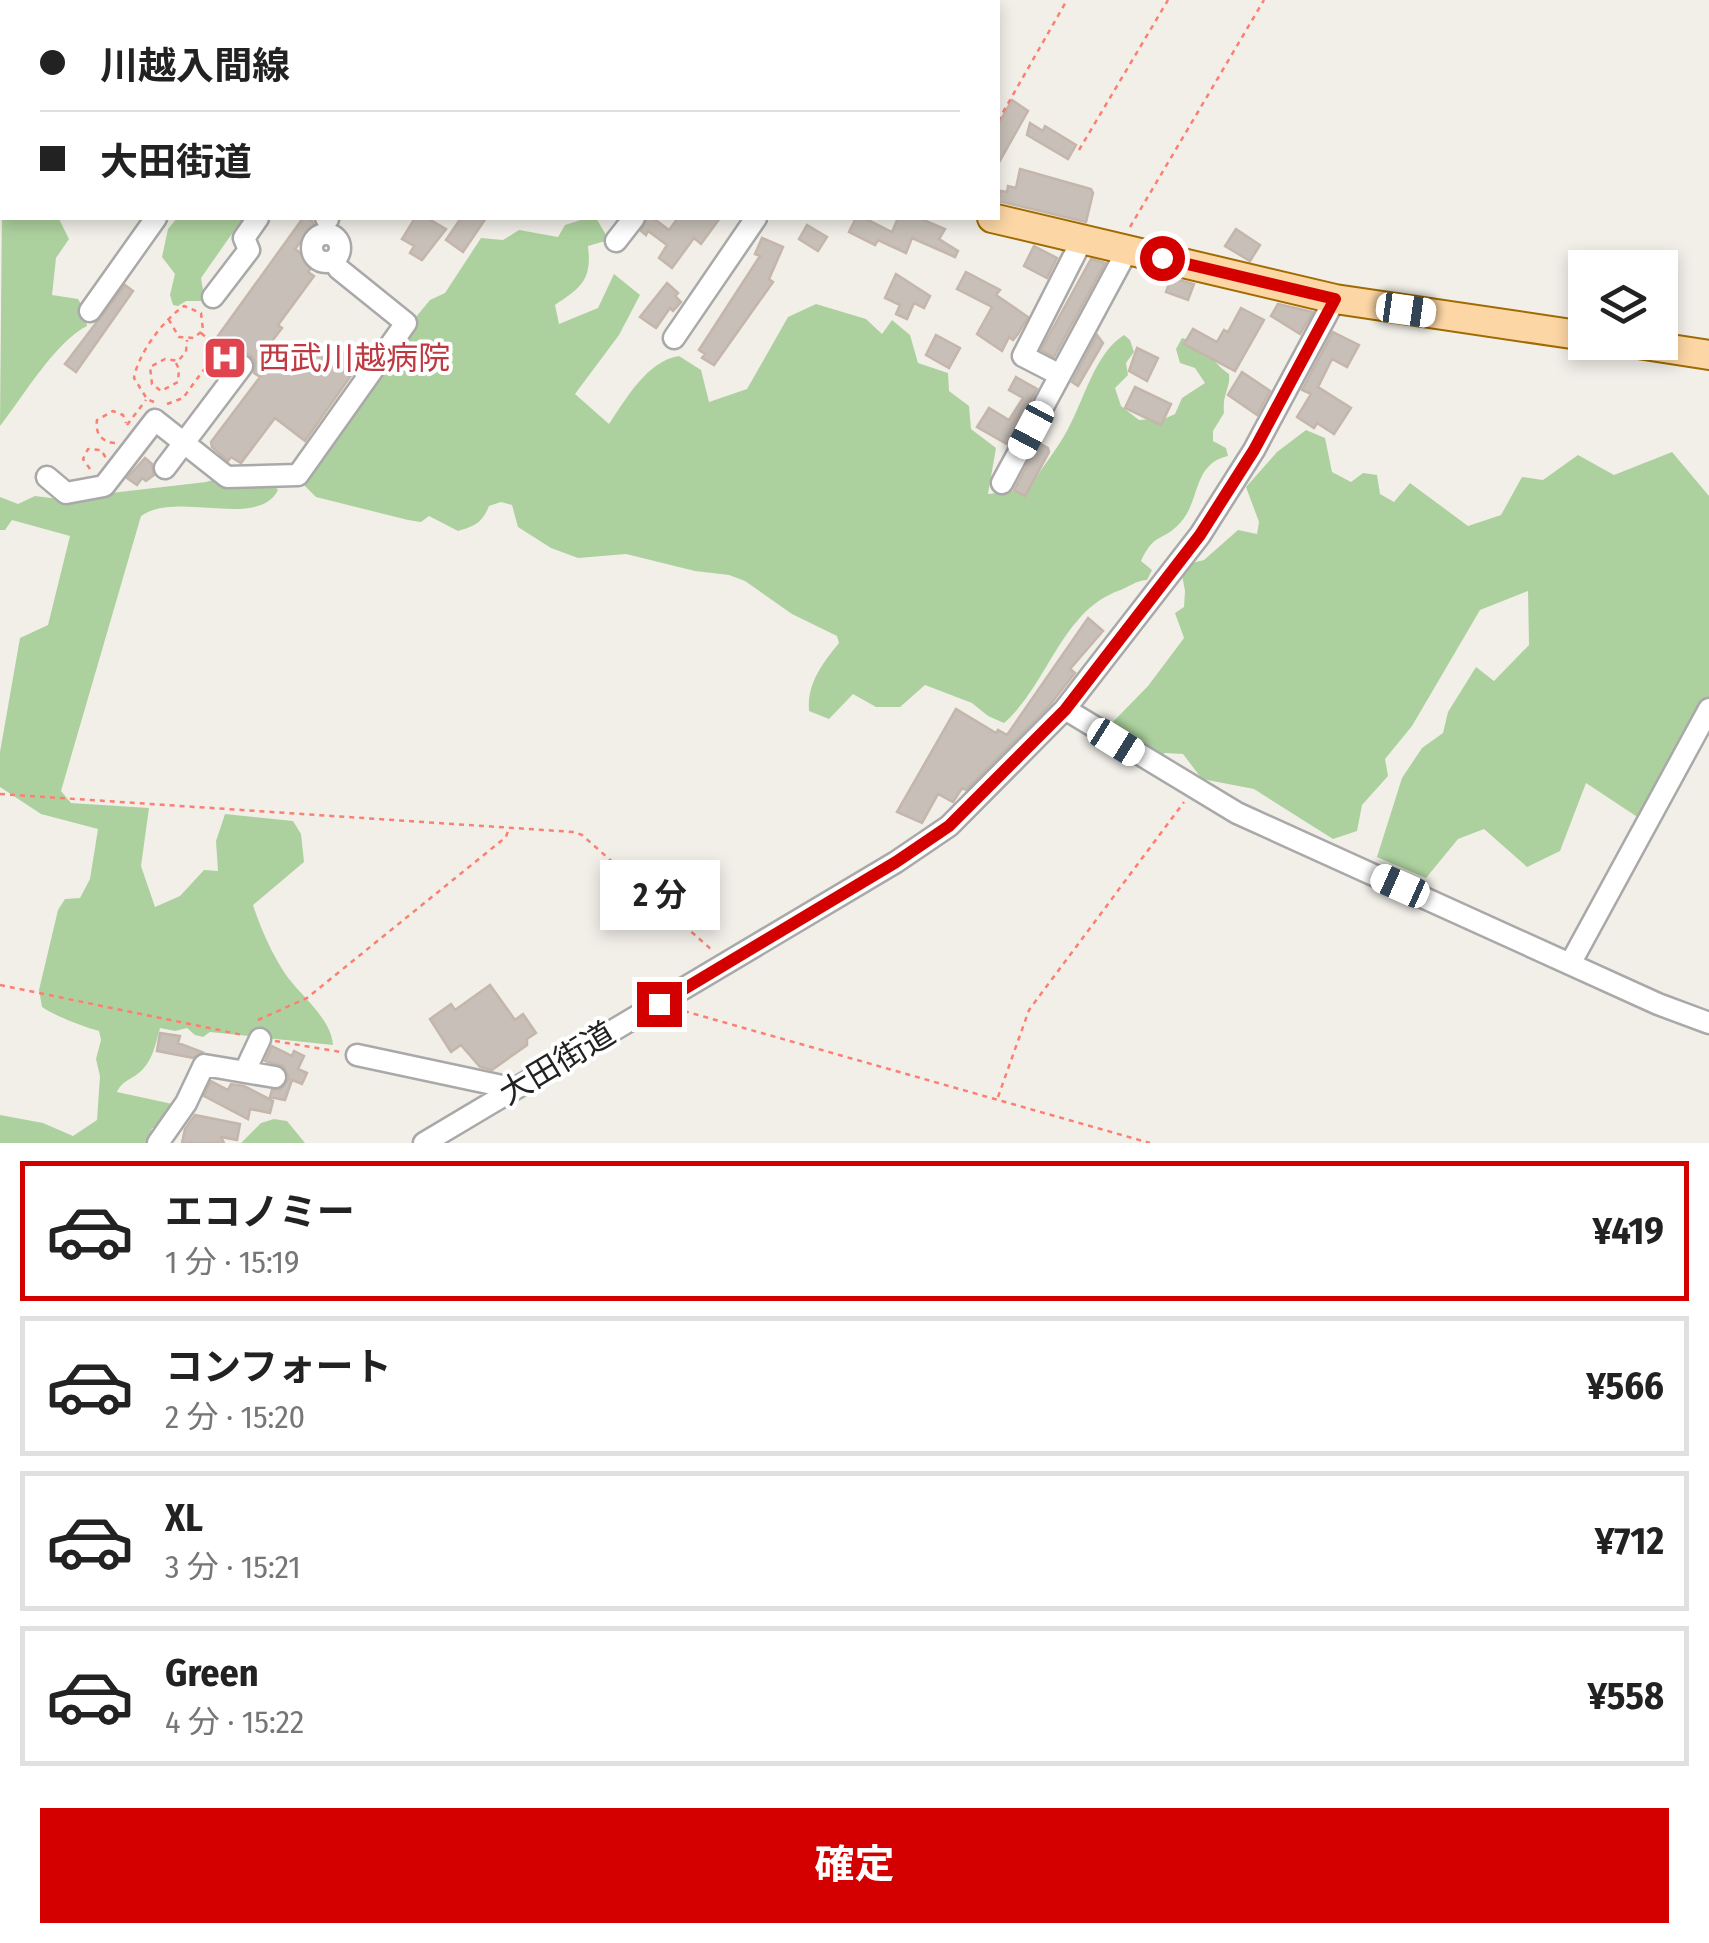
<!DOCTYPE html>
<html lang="ja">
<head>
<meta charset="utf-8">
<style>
  :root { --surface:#fff; --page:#f6f6f6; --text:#222; --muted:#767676; --line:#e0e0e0; --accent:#d40000 }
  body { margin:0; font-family:"Fira Sans Condensed","Noto Sans JP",sans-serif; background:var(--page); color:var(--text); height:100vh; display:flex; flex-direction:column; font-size:38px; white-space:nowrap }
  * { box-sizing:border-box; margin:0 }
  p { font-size:32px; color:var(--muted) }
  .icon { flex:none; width:55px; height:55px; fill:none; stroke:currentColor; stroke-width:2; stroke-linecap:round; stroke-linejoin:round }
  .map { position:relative; height:1143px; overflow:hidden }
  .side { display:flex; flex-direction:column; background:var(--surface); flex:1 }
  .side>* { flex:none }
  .guide { position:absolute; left:0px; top:0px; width:1000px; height:220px; box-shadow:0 5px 15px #0003; display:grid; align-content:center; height:220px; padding:0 40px; background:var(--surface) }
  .buttons { position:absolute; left:1568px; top:250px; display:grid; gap:20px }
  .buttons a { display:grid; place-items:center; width:110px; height:110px; border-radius:0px; background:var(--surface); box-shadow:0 5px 15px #0003; font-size:50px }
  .end { position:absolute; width:45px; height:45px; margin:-22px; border:12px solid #d40000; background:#fff; box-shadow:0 0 0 5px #fff }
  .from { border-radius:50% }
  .bubble { position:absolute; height:70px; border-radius:0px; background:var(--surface); box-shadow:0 5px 15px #0003; font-size:32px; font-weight:700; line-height:70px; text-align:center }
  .car { position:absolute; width:30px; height:60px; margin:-30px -15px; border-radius:12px; box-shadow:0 0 8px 2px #0007; background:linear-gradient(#fff 24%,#345 0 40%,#fff 0 76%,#345 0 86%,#fff 0) }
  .guide b { display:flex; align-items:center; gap:35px; height:95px; font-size:38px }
  .guide b+b { border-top:2px solid var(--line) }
  .guide i { width:25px; height:25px; background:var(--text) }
  ul { padding:18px 0 0; list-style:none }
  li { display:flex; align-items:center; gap:30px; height:140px; margin:0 20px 15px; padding:0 20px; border:5px solid var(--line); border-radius:0px }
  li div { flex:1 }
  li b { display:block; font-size:38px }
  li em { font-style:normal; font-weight:700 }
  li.current { border-color:var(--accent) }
  li>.icon { width:90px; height:90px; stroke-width:1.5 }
  .button { display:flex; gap:20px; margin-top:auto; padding:20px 40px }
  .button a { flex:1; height:115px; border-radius:0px; background:var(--accent); color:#fff; font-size:40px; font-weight:700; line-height:115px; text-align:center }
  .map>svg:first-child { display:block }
  .forest { fill:#add19e }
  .building { fill:#c7bfb8; stroke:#c4b6ab; stroke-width:2.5 }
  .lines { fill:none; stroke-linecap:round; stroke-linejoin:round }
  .minor-casing { stroke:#a9a9a9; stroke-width:25 }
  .major-casing { stroke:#a06b00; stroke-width:32 }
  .path { stroke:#fa8072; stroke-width:2.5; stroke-dasharray:5 5; stroke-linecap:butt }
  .minor { stroke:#fff; stroke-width:20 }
  .major { stroke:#fcd6a4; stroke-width:28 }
  .route { stroke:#d40000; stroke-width:12 }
  .labels { text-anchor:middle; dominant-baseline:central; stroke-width:8; stroke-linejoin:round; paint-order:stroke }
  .health-label { font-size:32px; fill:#be3a42; stroke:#fff; text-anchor:start }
  .street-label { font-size:32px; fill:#222; stroke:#fff }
</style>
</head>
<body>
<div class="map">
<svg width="1709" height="1143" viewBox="0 0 1709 1143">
  <rect width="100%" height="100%" fill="#f2efe9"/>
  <path class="forest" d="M2 202V218L59 219 69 239 56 258 52 295 78 299 85 311 87 326C56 341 22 398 0 426Z
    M177 218H243L201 278 204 296 201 301H186L178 306 173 305 170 295 175 274 162 257 168 229Z
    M587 218H596L609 240 588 246C592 280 582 287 555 305L559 324 598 308 614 274 640 295 619 335 575 394 609 424C626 399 647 361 679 356L701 370 709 402 747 389 788 317 816 304 866 319 882 334 892 320 910 335 918 363 948 373 949 391 969 406 971 429 996 448 988 494 1029 489C1041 468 1057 450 1068 429 1084 400 1095 353 1124 335L1130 340 1134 352 1126 363 1128 375 1115 388 1121 406 1139 420 1166 418 1175 414 1182 398 1205 383 1195 368 1180 363 1176 349 1182 338C1202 342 1213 363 1229 374 1231 387 1222 394 1224 413L1213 431V441L1226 448 1228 456C1192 464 1201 501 1180 523 1163 542 1155 531 1141 561L1152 570 1147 580C1135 581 1129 587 1118 591 1062 611 1047 686 1004 723L988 716 972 703 925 685 900 707H876L853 694 829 719 809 711C807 683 822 664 839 643L837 636 792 614 745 581 729 575 695 571 626 554 578 558 551 548 518 527 512 505 501 502 489 506C482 523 475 526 458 531L429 516 421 522 408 520 316 497 303 484 401 335 430 300 445 293 481 238 503 240 519 230 558 237 565 225Z
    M1306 430 1325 438 1332 472 1351 482 1363 473 1377 475 1380 494 1394 502 1410 483 1468 526 1501 515 1522 477 1543 480 1578 455 1614 475 1672 452 1709 496V714L1648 824 1586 783 1560 851 1527 867 1484 829 1458 839 1426 878 1377 857 1402 778 1422 748 1443 733 1448 712 1476 667 1494 681 1529 645 1528 591 1480 610 1412 726 1385 759 1388 776 1362 805 1357 831 1333 839 1254 789 1202 779 1183 754 1165 753 1153 759 1108 727 1148 686 1184 638 1175 613 1184 607 1185 591 1182 575 1188 564 1204 560 1238 530 1257 534 1259 522 1246 487 1277 452Z
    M219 478 271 482 278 490C258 530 177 490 141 516L61 791 71 803 149 808 141 866 155 907 180 896 204 870 218 871 216 841 225 814 293 821 301 834 304 862 253 905C260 927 271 952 284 972 299 995 331 1017 333 1045L210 1032 203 1037 195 1035 187 1028 175 1031 160 1028C156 1043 153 1058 143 1069 133 1080 123 1079 117 1092L177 1105 161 1128H152L149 1143H0V1115L43 1123 73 1136 97 1120 100 1076 96 1059 101 1040 99 1031C84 1027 55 1016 42 1007L39 990 58 910 65 899 80 898 90 879 98 829 41 814 0 787V752L20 638 48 625 70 536 12 520 5 530H0V497L18 504 35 496 59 499 206 482Z
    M274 1119 287 1121 305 1143H241L261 1123Z"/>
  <path class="building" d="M1012 100 1028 111 998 164V125Z
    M1030 123 1043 131 1045 126 1076 145 1068 159 1027 135Z
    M1020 169 1091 189 1093 193 1086 222 998 201 1001 191 1007 192 1008 186 1016 188Z
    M303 218H310L314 225 295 249 315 264 308 272 314 276 278 325 282 328 269 345 304 372 323 347 338 358 342 352 359 364 305 441 275 418 241 463 231 457 228 461 212 447 211 442 260 377 254 373 255 361 251 356 218 336Z
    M415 218H427L446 229 422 260 410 253 414 246 402 239Z
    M461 218H486L463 252 446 240Z
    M647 218H653L669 230 678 218H720L701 244 694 238 672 268 659 258 667 245 648 231 646 235 641 231Z
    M856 218H864L892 232 898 218H919L945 229 939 239 958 251 955 257 912 238 906 253 878 240 875 245 849 232Z
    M807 225 827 237 818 251 799 239Z
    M1236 229 1260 245 1250 261 1225 246Z
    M762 238 783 247 769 279 773 282 714 365 702 358 705 354 699 350 760 256 755 254Z
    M1034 246 1057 258 1047 278 1024 266Z
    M1091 259 1105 263 1054 357 1041 350Z
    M966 272 1000 290 996 295 1028 317 1018 334 1013 340 1009 337 1002 351 977 334 992 307 957 289Z
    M896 274 930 296 924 308 914 303 907 319 896 314 900 305 885 298Z
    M1171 278 1194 284 1188 300 1166 292Z
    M667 283 678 293 675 296 681 302 673 311 670 308 656 328 640 317Z
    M125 285 133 291 76 372 65 364Z
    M1278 304 1313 312 1300 334 1271 316Z
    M1241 308 1264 320 1235 371 1184 344 1193 329 1217 342 1224 330 1228 332Z
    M1333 332 1359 345 1347 367 1332 359 1318 387 1351 408 1334 434 1317 423 1314 428 1297 417 1311 394 1302 390Z
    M936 335 960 348 949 368 926 355Z
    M1097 335 1103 343 1078 386 1072 382Z
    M1137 348 1158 358 1147 381 1129 371Z
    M1242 372 1270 391 1257 415 1228 395Z
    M1016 377 1037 389 1007 444 977 427 989 408 1009 420 1023 398 1009 390Z
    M1135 387 1171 404 1161 425 1125 408Z
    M1039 443 1048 448 1049 452 1025 496 1014 490Z
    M145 458 152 464 154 475 146 481 142 478 137 485 127 478Z
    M1088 618 1103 631 1070 669 1075 673 1050 705 966 790 962 788 953 802 938 794 922 823 897 812 956 709 996 733 998 730 1007 735Z
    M490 985 515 1020 523 1014 536 1033 527 1039V1045L492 1070 480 1067 461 1045 451 1052 430 1019 451 1004 455 1010Z
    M160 1033 180 1036 178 1043 202 1052 193 1058 157 1051Z
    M272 1046 292 1056 294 1051 304 1056 298 1069 307 1073 302 1084 292 1080 285 1100 270 1097 272 1090 281 1089 289 1078 283 1066 265 1061Z
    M211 1081 228 1090 231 1084 244 1086 273 1101 270 1113 250 1109 248 1119 204 1096Z
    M195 1115 240 1124 237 1140 221 1137 224 1143H182L185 1129Z"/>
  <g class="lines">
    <defs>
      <path id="minor" d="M523 2 524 0
        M326 218 328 219
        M312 248a14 14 0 1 1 28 0a14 14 0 1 1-28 0Z
        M616 241 634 218
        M213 297 249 250 244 238 258 218
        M90 311 156 218
        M674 338 756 218
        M1060 375 1023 356 1082 240
        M165 468 242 366
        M47 477 66 493 104 486 155 420 227 477 298 475 406 323 339 269 333 261
        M1002 483 1128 249
        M1065 709 1237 813 1658 1004 1709 1023
        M1570 964 1709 709
        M357 1055 502 1086 509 1092
        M245 1071 260 1039
        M158 1143 186 1103 204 1065 275 1077
        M424 1143 896 862 949 826 1065 709 1200 535 1254 450 1335 299"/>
      <path id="major" d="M0 133 2 132
        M992 218 1335 299 1585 336
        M1625 342 1709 355"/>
    </defs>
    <use href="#minor" class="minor-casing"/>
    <use href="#major" class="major-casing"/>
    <path class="path" d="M613 2 614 0
      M884 2 886 0
      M998 121 1067 0
      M1079 150 1168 0
      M1130 227 1264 0
      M201 333 229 356
      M176 363 179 369 178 382 161 391 152 384 150 367 165 359 178 361 186 352 187 340
      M154 402 147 399 134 378C138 354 163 320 184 306L201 313 203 330 194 338 179 337 169 320
      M167 404 183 398 219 349
      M127 425 146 400
      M115 443C101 442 95 433 97 420L113 411 123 415 126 423
      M90 469 83 459 88 449 101 450 106 458
      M0 794 574 832 582 835 713 951
      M0 985 243 1035
      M684 1011 1150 1143
      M258 1020 307 998 506 837 508 831
      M275 1041 341 1052
      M998 1097 1029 1010 1184 802"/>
    <use href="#minor" class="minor"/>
    <use href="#major" class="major"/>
  </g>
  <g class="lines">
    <path class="route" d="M659 1004 896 862 949 826 1065 710 1200 535 1254 450 1335 299 1162 258"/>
  </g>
  <defs>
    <symbol id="hospital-square" viewBox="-11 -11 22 22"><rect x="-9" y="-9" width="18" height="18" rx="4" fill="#e0444e" stroke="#fff"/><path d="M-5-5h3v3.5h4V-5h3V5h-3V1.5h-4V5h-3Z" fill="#fff"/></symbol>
  </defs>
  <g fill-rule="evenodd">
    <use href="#hospital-square" x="200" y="333" width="50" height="50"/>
  </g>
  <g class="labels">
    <g class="health-label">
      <text x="258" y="358">西武川越病院</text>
    </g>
    <g class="street-label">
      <text transform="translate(557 1063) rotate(-31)">大田街道</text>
    </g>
  </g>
</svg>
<div class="buttons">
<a><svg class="icon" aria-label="layers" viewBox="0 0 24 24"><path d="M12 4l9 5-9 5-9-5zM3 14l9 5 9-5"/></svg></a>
</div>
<i class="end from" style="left:1162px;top:258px"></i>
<i class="end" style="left:659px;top:1004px"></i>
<div class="bubble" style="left:600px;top:860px;width:120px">2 分</div>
<i class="car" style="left:1406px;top:310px;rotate:98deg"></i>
<i class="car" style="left:1031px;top:430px;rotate:208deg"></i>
<i class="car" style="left:1116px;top:742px;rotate:122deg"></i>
<i class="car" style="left:1400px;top:886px;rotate:294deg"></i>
<div class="guide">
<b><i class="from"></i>川越入間線</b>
<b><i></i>大田街道</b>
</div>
</div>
<section class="side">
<ul>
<li class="current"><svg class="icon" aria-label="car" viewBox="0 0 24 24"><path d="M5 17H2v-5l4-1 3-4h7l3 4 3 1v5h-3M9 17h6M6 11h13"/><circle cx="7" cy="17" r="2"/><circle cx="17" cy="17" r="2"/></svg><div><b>エコノミー</b><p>1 分 · 15:19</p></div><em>¥419</em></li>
<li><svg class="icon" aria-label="car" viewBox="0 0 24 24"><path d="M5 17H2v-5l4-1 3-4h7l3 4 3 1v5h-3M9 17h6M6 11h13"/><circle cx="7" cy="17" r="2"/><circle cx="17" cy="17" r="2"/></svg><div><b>コンフォート</b><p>2 分 · 15:20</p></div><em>¥566</em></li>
<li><svg class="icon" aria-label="car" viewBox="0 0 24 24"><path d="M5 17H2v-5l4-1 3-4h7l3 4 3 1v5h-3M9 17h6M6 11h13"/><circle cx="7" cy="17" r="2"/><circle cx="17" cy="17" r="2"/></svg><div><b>XL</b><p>3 分 · 15:21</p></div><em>¥712</em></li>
<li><svg class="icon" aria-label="car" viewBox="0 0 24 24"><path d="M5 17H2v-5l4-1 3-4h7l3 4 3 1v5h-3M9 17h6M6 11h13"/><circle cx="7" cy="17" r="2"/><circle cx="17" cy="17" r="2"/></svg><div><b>Green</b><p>4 分 · 15:22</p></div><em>¥558</em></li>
</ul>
<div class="button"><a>確定</a></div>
</section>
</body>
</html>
